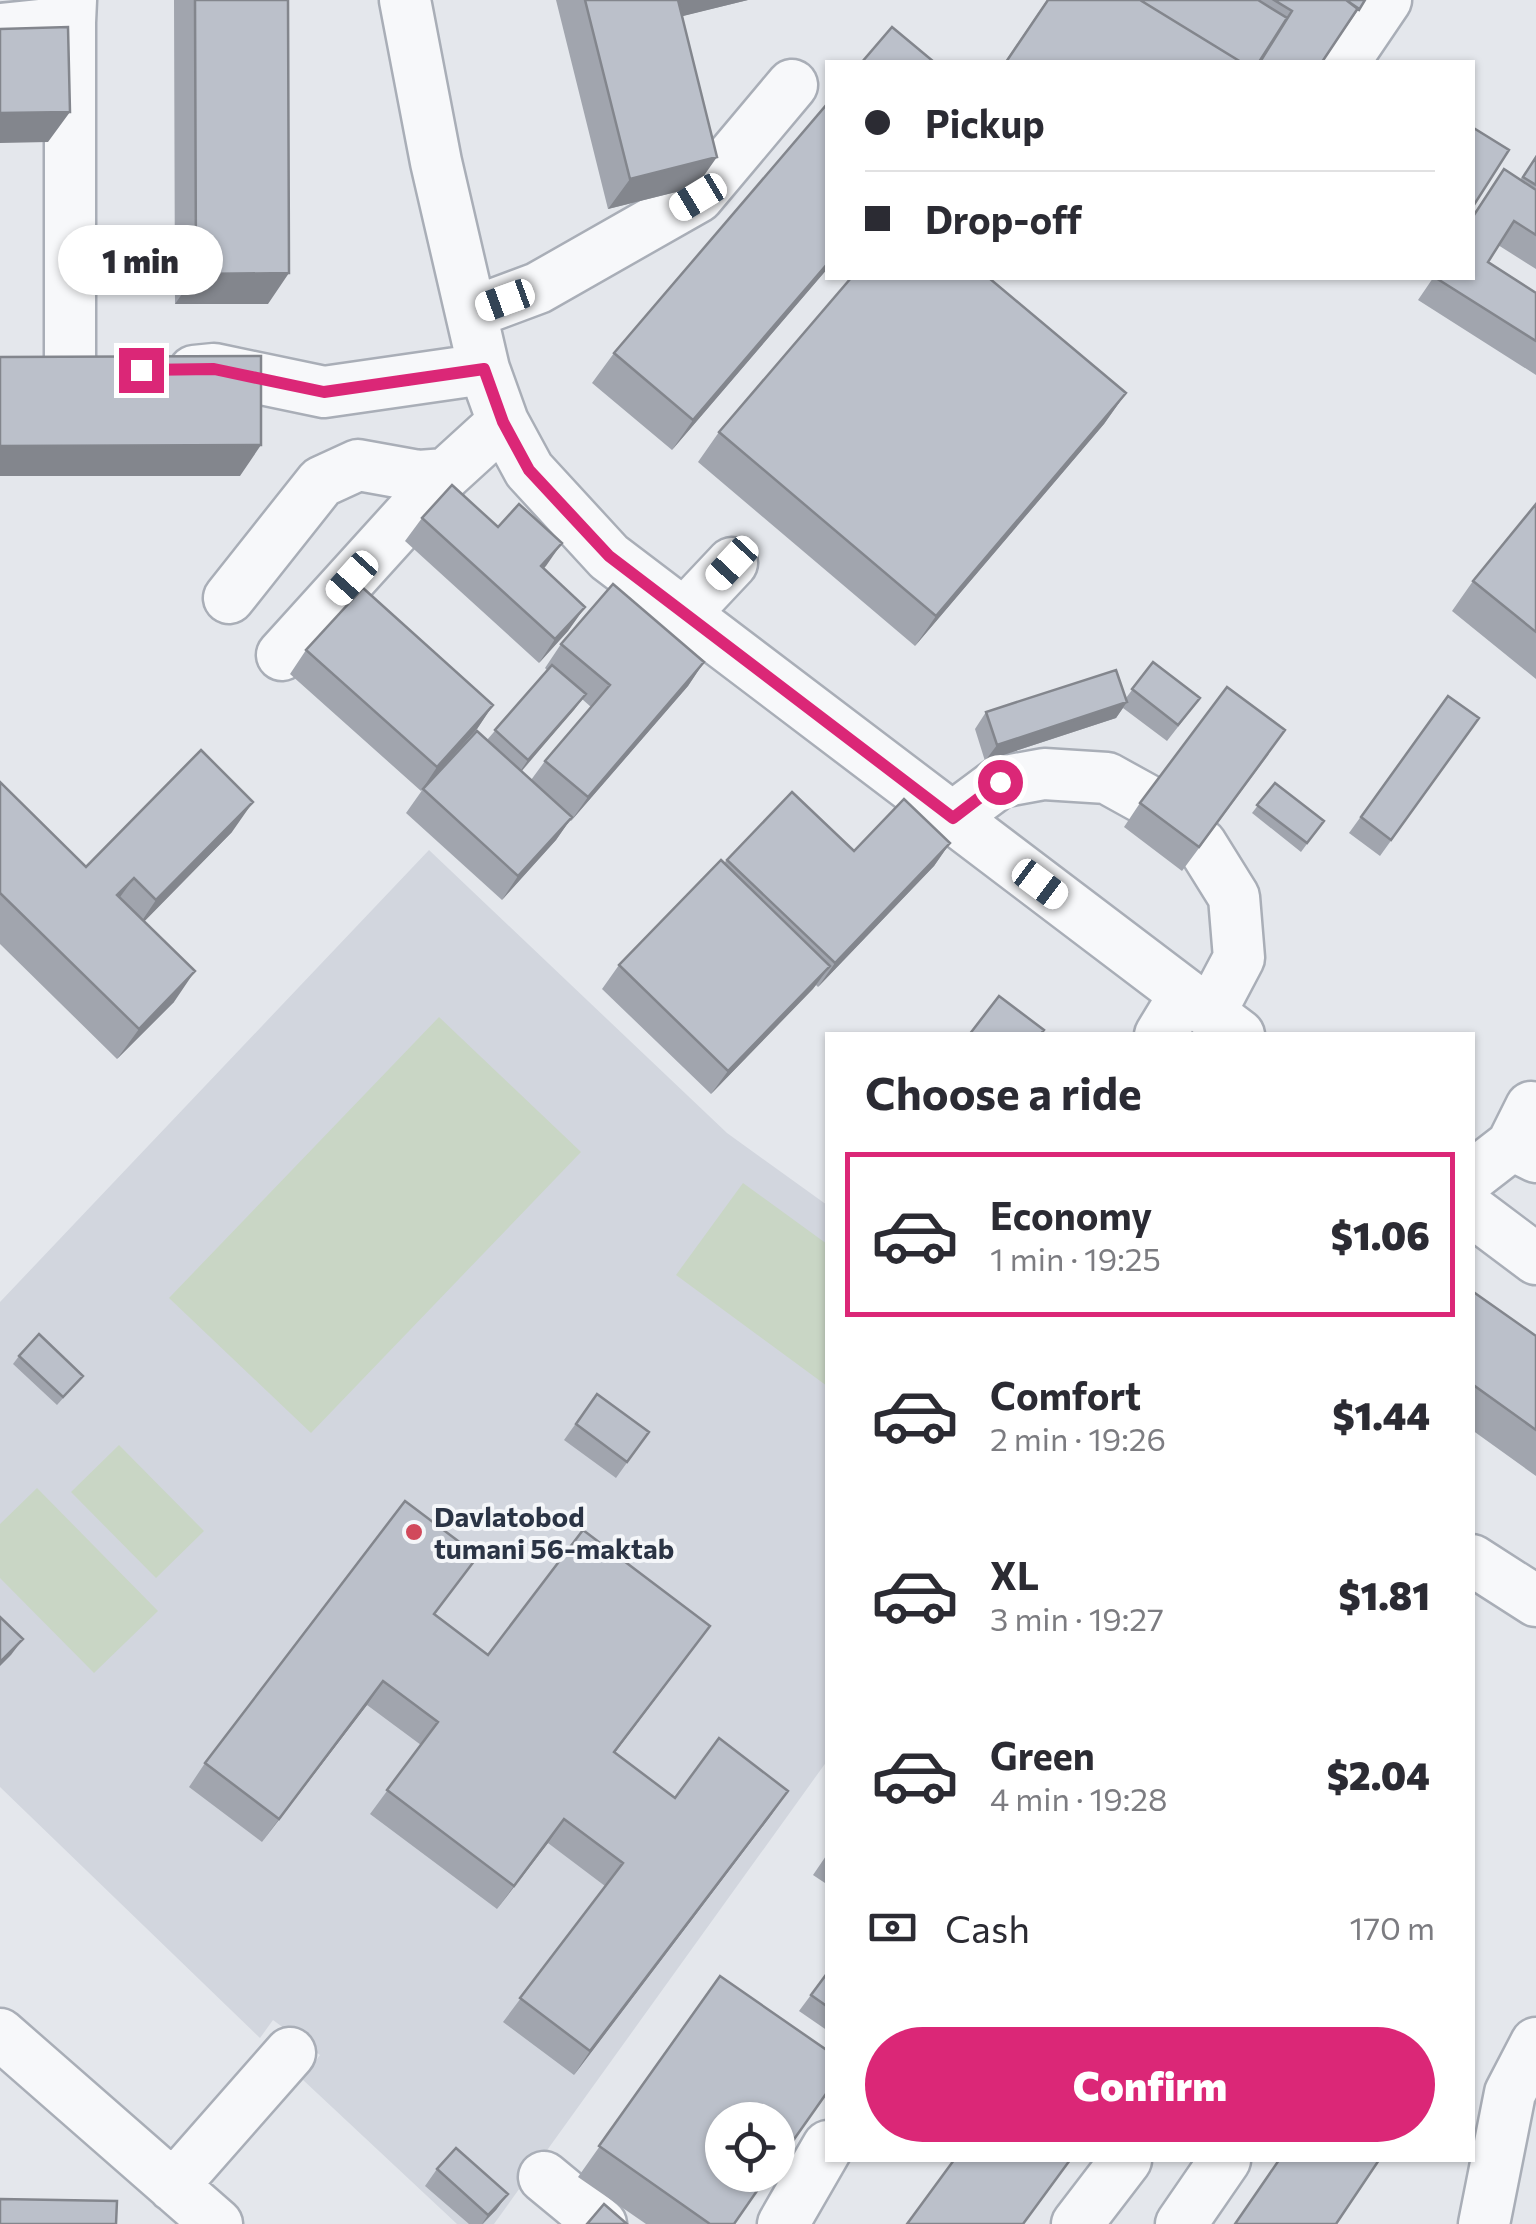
<!DOCTYPE html>
<html lang="en">
<head>
<meta charset="utf-8">
<style>
  :root { --surface:#fff; --page:#f2f2f3; --text:#2b2b33; --muted:#7c7c81; --line:#e1e1e2; --accent:#db2777 }
  body { margin:0; font-family:Commissioner,sans-serif; background:var(--page); color:var(--text); height:100vh; display:flex; flex-direction:column; font-size:38px; white-space:nowrap }
  * { box-sizing:border-box; margin:0 }
  p { font-size:32px; color:var(--muted) }
  .icon { flex:none; width:55px; height:55px; fill:none; stroke:currentColor; stroke-width:2; stroke-linecap:round; stroke-linejoin:round }
  .map { position:relative; flex:1; overflow:hidden }
  .panel { position:absolute; left:825px; top:1032px; width:650px; height:1130px; display:flex; flex-direction:column; background:var(--surface); border-radius:0px; box-shadow:0 2px 8px #0004 }
  .panel>* { flex:none }
  .banner { position:absolute; left:825px; top:60px; width:650px; height:220px; border-radius:0px; box-shadow:0 2px 8px #0004; display:grid; align-content:center; height:220px; padding:0 40px; background:var(--surface) }
  .buttons { position:absolute; left:705px; top:2102px; display:grid; gap:20px }
  .buttons a { display:grid; place-items:center; width:90px; height:90px; border-radius:50%; background:var(--surface); box-shadow:0 2px 8px #0004; font-size:50px }
  .end { position:absolute; width:45px; height:45px; margin:-22px; border:12px solid #db2777; background:#fff; box-shadow:0 0 0 5px #fff }
  .from { border-radius:50% }
  .bubble { position:absolute; height:70px; border-radius:35px; background:var(--surface); box-shadow:0 2px 8px #0004; font-size:32px; font-weight:800; line-height:70px; text-align:center }
  .car { position:absolute; width:30px; height:60px; margin:-30px -15px; border-radius:12px; box-shadow:0 0 8px 2px #0007; background:linear-gradient(#fff 24%,#345 0 40%,#fff 0 76%,#345 0 86%,#fff 0) }
  .banner b { display:flex; align-items:center; gap:35px; height:95px; font-size:38px }
  .banner b+b { border-top:2px solid var(--line) }
  .banner i { width:25px; height:25px; background:var(--text) }
  ul { padding:0; list-style:none }
  li { display:flex; align-items:center; gap:30px; height:165px; margin:0 20px 15px; padding:0 20px; border:5px solid transparent; border-radius:0px }
  li div { flex:1 }
  li b { display:block; font-size:38px }
  li em { font-style:normal; font-weight:800 }
  li.selected { border-color:var(--accent) }
  li>.icon { width:90px; height:90px; stroke-width:1.5 }
  h2 { padding:0 40px; font-size:45px; line-height:120px }
  .pay { display:flex; align-items:center; gap:25px; height:110px; padding:0 40px; font-size:38px }
  .pay p { margin-inline-start:auto }
  .primary-button { display:flex; gap:20px; margin-top:auto; padding:20px 40px }
  .primary-button a { flex:1; height:115px; border-radius:60px; background:var(--accent); color:#fff; font-size:40px; font-weight:800; line-height:115px; text-align:center }
  .map>svg:first-child { display:block }
  .built { fill:#d2d6de }
  .green { fill:#c9d6c5 }
  .lines { fill:none; stroke-linecap:round; stroke-linejoin:round }
  .minor-casing { stroke:#a9aeb7; stroke-width:55 }
  .minor { stroke:#f7f8fa; stroke-width:50 }
  .wall { fill:#a1a5ae; fill-rule:evenodd }
  .shaded-wall { fill:#83868d }
  .building { fill:#bbc0ca; stroke:#83868d; stroke-width:2.5 }
  .route { stroke:#db2777; stroke-width:12 }
  .poi-dot { fill:#d1495b; stroke:#f4f6f9; stroke-width:4 }
  .labels { text-anchor:middle; dominant-baseline:central; stroke-width:8; stroke-linejoin:round; paint-order:stroke }
  .poi-label { font-size:28px; font-weight:bold; fill:#2b3445; stroke:#f4f6f9; text-anchor:start }
</style>
</head>
<body>
<div class="map">
<svg width="1536" height="2224" viewBox="0 0 1536 2224">
  <rect width="100%" height="100%" fill="#e4e7ec"/>
  <path class="built" d="M429 850 727 1133 827 1205V1761L494 2224H457L302 2079 320 2055 273 2020 260 2038 0 1787V1302Z"/>
  <path class="green" d="M439 1017 581 1152 311 1433 169 1298Z
    M743 1183 827 1244V1386L676 1275Z
    M119 1445 204 1531 156 1578 71 1492Z
    M37 1488 158 1611 94 1673 0 1578V1524Z"/>
  <g class="lines">
    <defs>
      <path id="minor" d="M405 0 436 162 484 369 503 422 529 470 609 557 1239 1035
        M70 22V359
        M0 29 70 22 71 0
        M1344 62 1386 0
        M471 313 538 288 698 197 792 85
        M194 371 214 369 324 392 484 369
        M229 598 321 482 358 465 419 476 446 474 503 422
        M684 614 732 563
        M282 655 446 474
        M953 817 1000 782 1044 774 1107 778 1145 799
        M1201 844 1234 897 1239 958 1210 1013
        M1160 1035 1185 994
        M1512 1145 1531 1107 1536 1109
        M1472 1176 1512 1145 1536 1157
        M1472 1211 1536 1259
        M1472 1560 1536 1601
        M0 2034 217 2224
        M544 2177 601 2224
        M173 2186 290 2053
        M783 2224 828 2146
        M1077 2224 1126 2160
        M1181 2224 1225 2160
        M1484 2224 1510 2093 1536 2043"/>
    </defs>
    <use href="#minor" class="minor-casing"/>
    <use href="#minor" class="minor"/>
  </g>
  <path class="wall" d="M174 0H288L268 304H175Z
    M556 0H748L682 16 696 187 608 209Z
    M1047 0H1365L1322 62H1005Z
    M828 103V268L672 450 592 383 614 353Z
    M1536 157V269L1498 245 1488 262 1536 293V375L1418 300 1433 278H1472V216L1504 169 1520 180Z
    M1126 393 1104 424 915 646 698 462 719 432Z
    M1536 504V679L1452 611 1473 581Z
    M422 518 543 569 585 607 568 631 539 663 405 541Z
    M561 644 704 662 688 686 571 821 570 820 556 840 502 900 406 813 423 789 487 740 547 670 545 668ZM582 699 591 707 545 761 531 780 522 771Z
    M306 650 493 705 477 729 421 791 290 674Z
    M1153 662 1188 714 1167 741 1123 708 1116 718 985 761 975 729 986 712 1126 698Z
    M1448 696 1479 718 1380 856 1349 833Z
    M1269 754 1182 871 1124 827 1140 803Z
    M0 782 86 867 232 832 144 921 174 1002 117 1059 0 944Z
    M1275 783 1324 821 1301 852 1252 813Z
    M950 843 934 866 818 987 816 985 711 1094 602 989 619 965 727 860Z
    M1472 1291 1536 1336V1476L1472 1430Z
    M19 1356 83 1376 57 1405 13 1364Z
    M597 1394 649 1432 616 1478 564 1440Z
    M461 1579 434 1615 488 1655 693 1649 615 1752 675 1798 772 1814 574 2075 503 2022 605 1886 548 1843 497 1909 370 1814 421 1745 367 1705 262 1842 189 1787 205 1763Z
    M828 1853V1885L813 1875Z
    M828 1972V2031L799 2011Z
    M720 1976 734 2224H646L578 2177Z
    M437 2169 508 2194 496 2210 483 2224H469L425 2186Z"/>
  <path class="shaded-wall" d="M671 0H748L655 23Z
    M70 112 48 142 0 143V113Z
    M717 157 696 187 608 209 630 179Z
    M828 263V268L672 450 693 420Z
    M289 273 268 304H175L196 274Z
    M1126 393 1104 424 915 646 936 616Z
    M261 445 240 476H0V446Z
    M562 543 546 566 524 590 541 566Z
    M585 607 568 631 539 663 555 639Z
    M704 662 688 686 571 821 588 797Z
    M586 694 574 710 517 776 528 760Z
    M1127 702 1116 718 985 761 997 745Z
    M493 705 477 729 421 791 437 767Z
    M253 802 232 832 135 931 156 900Z
    M572 817 556 840 502 900 518 876Z
    M950 843 934 866 818 987 835 963Z
    M134 878 112 908 117 895Z
    M830 966 813 989 711 1094 728 1071Z
    M195 971 174 1002 117 1059 139 1029Z
    M710 1626 693 1649 598 1775 614 1752Z
    M23 1639 11 1655 0 1666V1662Z
    M383 1681 367 1705 262 1842 279 1819Z
    M788 1791 772 1814 574 2075 590 2051Z
    M564 1819 548 1843 497 1909 514 1886Z
    M508 2194 496 2210 482 2224 488 2215Z"/>
  <path class="building" d="M195 0H288L289 273 196 274Z
    M585 0H678L717 157 630 179Z
    M1048 0H1140L1241 62H1006Z
    M1140 0H1258L1287 18 1259 62H1241Z
    M1274 0H1346L1358 8 1322 62H1260L1292 11Z
    M1346 0H1365L1359 10Z
    M68 27 70 112 0 113V29Z
    M892 27 934 62H862Z
    M828 103V263L693 420 614 353Z
    M1472 127 1509 150 1472 208Z
    M1536 157V185L1523 177Z
    M1504 169 1536 190V235L1514 221 1488 262 1536 293V341L1436 278H1472V218Z
    M851 278H989L1126 393 936 616 719 432Z
    M261 356V445L0 446V357Z
    M452 485 498 527 519 504 562 543 541 566 585 607 555 639 422 518Z
    M1536 504V632L1473 581Z
    M613 584 704 662 588 797 545 761 610 685 561 644Z
    M363 588 493 705 437 767 306 650Z
    M1153 662 1200 698 1178 725 1132 689Z
    M552 665 586 694 528 760 495 730Z
    M1116 670 1127 702 997 745 986 712Z
    M1227 687 1285 730 1199 847 1140 803Z
    M1448 696 1479 718 1391 840 1361 817Z
    M477 731 572 817 518 876 423 789Z
    M201 750 253 802 156 900 134 878 117 895 195 971 139 1029 0 893V782L86 867Z
    M1275 783 1324 821 1307 843 1257 805Z
    M792 792 854 851 904 799 950 843 835 963 727 860Z
    M721 860 830 966 728 1071 619 965Z
    M999 996 1044 1030 1040 1035H969Z
    M1472 1291 1536 1336V1430L1472 1384Z
    M39 1334 83 1376 63 1397 19 1356Z
    M597 1394 649 1432 627 1462 576 1424Z
    M405 1501 478 1556 434 1614 488 1655 583 1530 710 1626 614 1752 675 1798 719 1738 788 1791 590 2051 520 1998 623 1863 564 1819 514 1886 387 1790 438 1722 383 1681 279 1819 205 1763Z
    M0 1617 23 1639 0 1662Z
    M828 1972V2007L811 1995Z
    M720 1976 828 2051V2091L778 2162V2120H722V2175H768L734 2224H710L599 2146Z
    M456 2148 508 2194 488 2215 437 2169Z
    M954 2160H1070L1023 2224H907Z
    M1279 2160H1379L1336 2224H1235Z
    M0 2199 117 2201 116 2224H0Z
    M604 2204 627 2224H587Z"/>
  <g class="lines">
    <path class="route" d="M141 370 214 369 324 392 484 369 503 422 529 470 609 556 953 818 1000 782"/>
  </g>
  <circle class="poi-dot" cx="414" cy="1532" r="10"/>
  <g class="labels">
    <g class="poi-label">
      <text x="434" y="1516">Davlatobod<tspan x="434" dy="32">tumani 56-maktab</tspan></text>
    </g>
  </g>
</svg>
<div class="buttons">
<a><svg class="icon" aria-label="locate" viewBox="0 0 24 24"><circle cx="12" cy="12" r="6"/><path d="M12 2v4M12 18v4M2 12h4M18 12h4"/></svg></a>
</div>
<i class="end from" style="left:1000px;top:782px"></i>
<i class="end" style="left:141px;top:370px"></i>
<div class="bubble" style="left:58px;top:225px;width:165px">1 min</div>
<i class="car" style="left:698px;top:197px;rotate:239deg"></i>
<i class="car" style="left:505px;top:300px;rotate:250deg"></i>
<i class="car" style="left:732px;top:563px;rotate:223deg"></i>
<i class="car" style="left:352px;top:578px;rotate:222deg"></i>
<i class="car" style="left:1040px;top:884px;rotate:127deg"></i>
<div class="banner">
<b><i class="from"></i>Pickup</b>
<b><i></i>Drop-off</b>
</div>
<section class="panel">
<h2>Choose a ride</h2>
<ul>
<li class="selected"><svg class="icon" aria-label="car" viewBox="0 0 24 24"><path d="M5 17H2v-5l4-1 3-4h7l3 4 3 1v5h-3M9 17h6M6 11h13"/><circle cx="7" cy="17" r="2"/><circle cx="17" cy="17" r="2"/></svg><div><b>Economy</b><p>1 min · 19:25</p></div><em>$1.06</em></li>
<li><svg class="icon" aria-label="car" viewBox="0 0 24 24"><path d="M5 17H2v-5l4-1 3-4h7l3 4 3 1v5h-3M9 17h6M6 11h13"/><circle cx="7" cy="17" r="2"/><circle cx="17" cy="17" r="2"/></svg><div><b>Comfort</b><p>2 min · 19:26</p></div><em>$1.44</em></li>
<li><svg class="icon" aria-label="car" viewBox="0 0 24 24"><path d="M5 17H2v-5l4-1 3-4h7l3 4 3 1v5h-3M9 17h6M6 11h13"/><circle cx="7" cy="17" r="2"/><circle cx="17" cy="17" r="2"/></svg><div><b>XL</b><p>3 min · 19:27</p></div><em>$1.81</em></li>
<li><svg class="icon" aria-label="car" viewBox="0 0 24 24"><path d="M5 17H2v-5l4-1 3-4h7l3 4 3 1v5h-3M9 17h6M6 11h13"/><circle cx="7" cy="17" r="2"/><circle cx="17" cy="17" r="2"/></svg><div><b>Green</b><p>4 min · 19:28</p></div><em>$2.04</em></li>
</ul>
<div class="pay"><svg class="icon" aria-label="cash" viewBox="0 0 24 24"><path d="M3 7h18v10H3z"/><circle cx="12" cy="12" r="2"/></svg>Cash<p>170 m</p></div>
<div class="primary-button"><a>Confirm</a></div>
</section>
</div>
</body>
</html>
